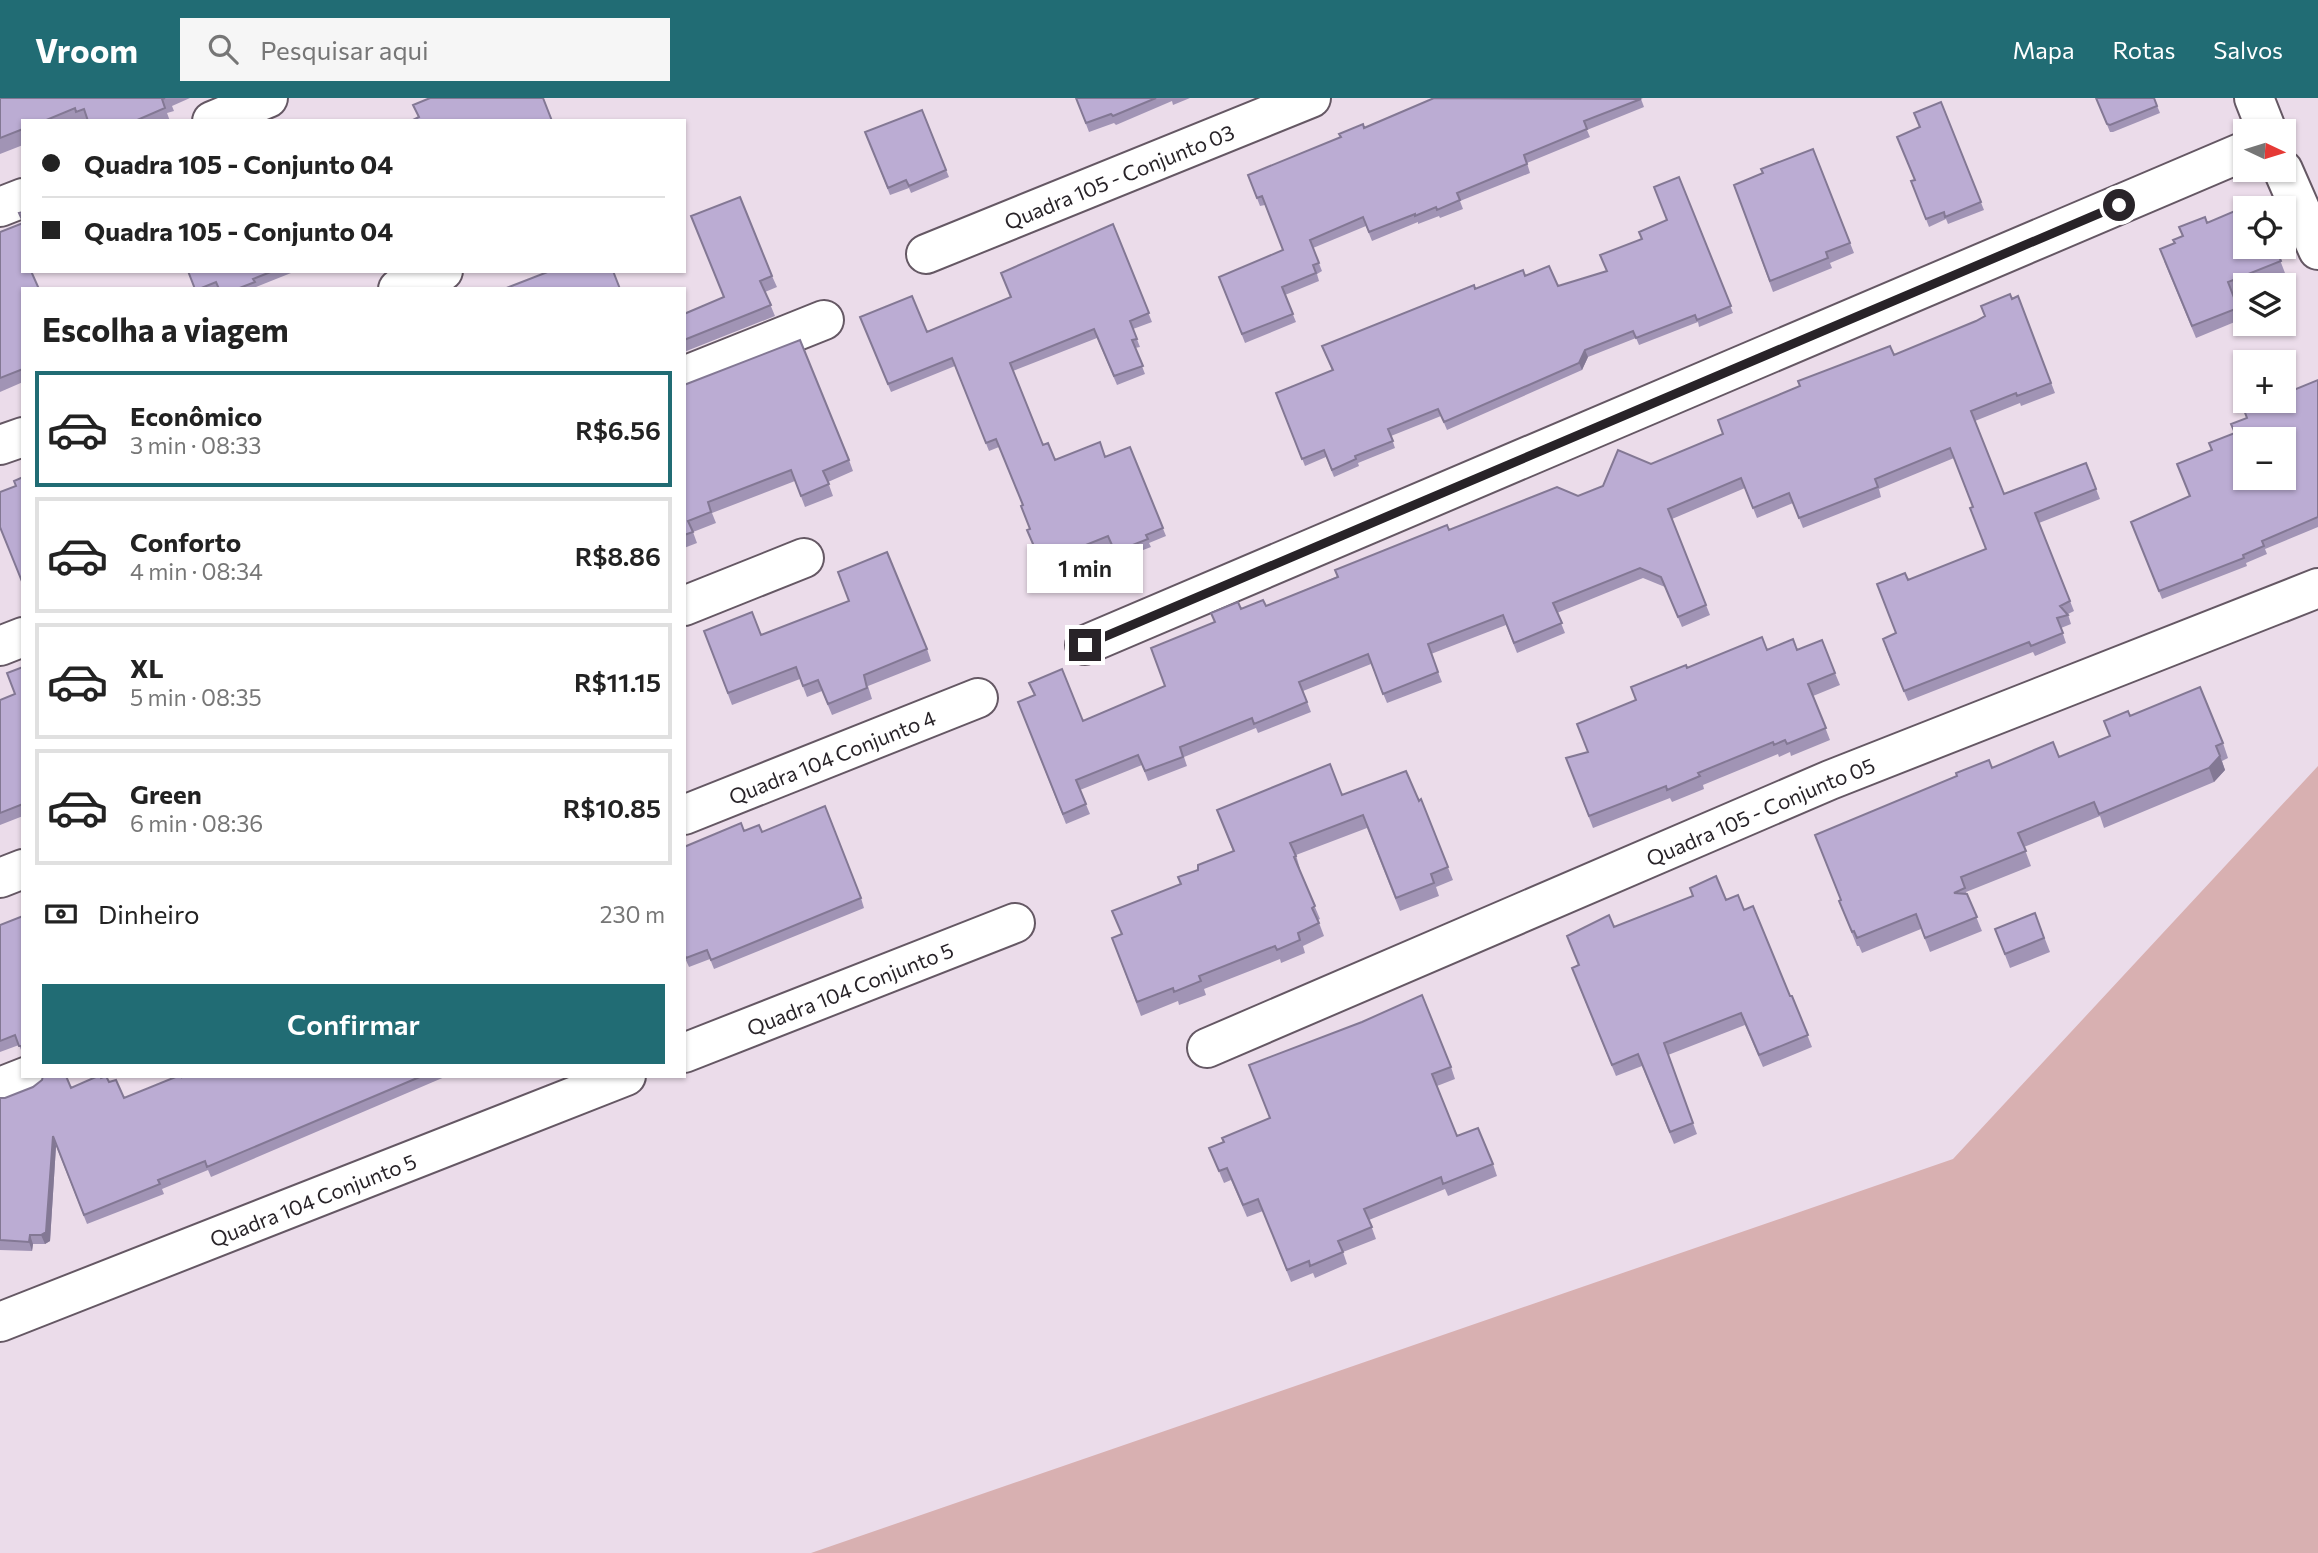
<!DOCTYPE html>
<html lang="pt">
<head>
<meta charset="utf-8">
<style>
  :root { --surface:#fff; --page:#f6f6f6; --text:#222; --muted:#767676; --line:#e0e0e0; --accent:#216c74 }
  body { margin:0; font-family:Commissioner,sans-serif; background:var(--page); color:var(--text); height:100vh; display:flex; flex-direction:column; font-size:26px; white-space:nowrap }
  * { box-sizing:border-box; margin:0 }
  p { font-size:23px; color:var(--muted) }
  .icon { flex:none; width:38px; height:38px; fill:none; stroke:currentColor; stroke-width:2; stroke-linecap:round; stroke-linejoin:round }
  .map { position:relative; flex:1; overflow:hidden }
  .side { position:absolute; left:21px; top:189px; width:665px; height:791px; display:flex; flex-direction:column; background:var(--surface); border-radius:0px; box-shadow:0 2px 5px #0004 }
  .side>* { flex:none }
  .top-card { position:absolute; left:21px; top:21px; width:665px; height:154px; border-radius:0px; box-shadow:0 2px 5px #0004; display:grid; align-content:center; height:154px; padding:0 21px; background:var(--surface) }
  .needle { width:46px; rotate:94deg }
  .fabs { position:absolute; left:2233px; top:21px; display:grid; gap:14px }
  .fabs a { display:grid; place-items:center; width:63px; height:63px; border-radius:0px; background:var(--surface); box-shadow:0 2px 5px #0004; font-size:35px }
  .end { position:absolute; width:32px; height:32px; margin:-16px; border:9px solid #282328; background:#fff; box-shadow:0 0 0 4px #fff }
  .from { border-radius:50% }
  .bubble { position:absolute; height:49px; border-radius:0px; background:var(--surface); box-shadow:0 2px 5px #0004; font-size:23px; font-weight:600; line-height:49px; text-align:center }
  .top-card b { display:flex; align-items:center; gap:24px; height:66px; font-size:26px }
  .top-card b+b { border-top:2px solid var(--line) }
  .top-card i { width:18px; height:18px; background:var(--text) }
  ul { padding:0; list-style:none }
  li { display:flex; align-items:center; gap:21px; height:116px; margin:0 14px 10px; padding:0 7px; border:4px solid var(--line); border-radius:0px }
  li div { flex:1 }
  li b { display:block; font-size:26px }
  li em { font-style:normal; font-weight:600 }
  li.current { border-color:var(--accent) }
  li>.icon { width:63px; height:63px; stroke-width:1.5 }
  h2 { padding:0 21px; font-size:32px; line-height:84px }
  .pay { display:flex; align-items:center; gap:18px; height:77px; padding:0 21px; font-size:26px }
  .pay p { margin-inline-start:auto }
  .action { display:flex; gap:14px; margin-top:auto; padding:14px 21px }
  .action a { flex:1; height:80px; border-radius:0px; background:var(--accent); color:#fff; font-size:28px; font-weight:600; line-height:80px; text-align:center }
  header { display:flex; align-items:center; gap:42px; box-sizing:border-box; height:98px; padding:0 35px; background:var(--accent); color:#fff }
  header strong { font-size:33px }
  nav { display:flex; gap:38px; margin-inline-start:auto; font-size:24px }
  .search { width:490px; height:63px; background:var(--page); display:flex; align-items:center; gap:18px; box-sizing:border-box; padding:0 24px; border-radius:0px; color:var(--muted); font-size:26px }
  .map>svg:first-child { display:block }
  .green { fill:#d8b0b1 }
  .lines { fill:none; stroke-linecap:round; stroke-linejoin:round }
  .minor-casing { stroke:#655864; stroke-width:42 }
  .minor { stroke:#fff; stroke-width:38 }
  .wall { fill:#a194b5 }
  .shaded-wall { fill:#837894 }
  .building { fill:#bbacd3; stroke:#837894; stroke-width:2; fill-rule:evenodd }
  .route { stroke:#282328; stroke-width:9 }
  .labels { text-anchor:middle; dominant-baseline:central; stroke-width:7; stroke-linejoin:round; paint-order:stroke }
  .street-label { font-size:21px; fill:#282328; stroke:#fff }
</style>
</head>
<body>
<header>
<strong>Vroom</strong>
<div class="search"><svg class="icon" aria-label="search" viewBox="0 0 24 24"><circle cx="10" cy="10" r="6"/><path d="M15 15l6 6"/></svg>Pesquisar aqui</div>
<nav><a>Mapa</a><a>Rotas</a><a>Salvos</a></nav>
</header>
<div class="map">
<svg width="2318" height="1455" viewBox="0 0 2318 1455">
  <rect width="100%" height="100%" fill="#ebdcea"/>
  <path class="green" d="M2318 668V1455H811L1953 1061Z"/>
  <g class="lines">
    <defs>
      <g id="minor">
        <path d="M2254 0 2267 33"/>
        <path d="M212 23 268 0"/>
        <path d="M2283 72 2318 152"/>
        <path d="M0 109 23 100"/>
        <path id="s1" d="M926 156 1311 0"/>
        <path d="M398 191 443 173"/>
        <path d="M684 278 824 222"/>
        <path d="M0 347 23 339"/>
        <path d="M684 508 804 460"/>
        <path d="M1085 547 2245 53"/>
        <path d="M0 548 23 539"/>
        <path id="s2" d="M684 717 978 600"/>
        <path d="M0 780 23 771"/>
        <path id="s3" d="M1207 950 1830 682 2318 490"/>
        <path id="s4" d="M684 955 1015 825"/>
        <path d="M0 989 28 978"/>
        <path id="s5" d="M0 1224 626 978"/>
      </g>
    </defs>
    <use href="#minor" class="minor-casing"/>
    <use href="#minor" class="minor"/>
  </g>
  <path class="wall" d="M0 0H190L172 8 174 13 167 15 170 23H23V47L0 56Z
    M1076 0H1190L1173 7 1172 3 1116 27 1114 25 1089 34Z
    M1434 0H1643L1641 1 1644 9 1587 32 1590 39 1527 65 1530 75 1460 103 1463 111 1440 120 1439 118 1418 126V124L1372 143 1366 128 1313 150 1322 173 1317 176 1319 183 1285 197 1296 224 1245 245 1219 179 1283 152 1265 107 1260 108 1248 77 1364 30Z
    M2096 0H2154L2160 15 2113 34H2110Z
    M1941 4 1984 112 1948 126 1946 121 1929 129 1911 83 1915 82 1919 29Z
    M922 12 949 79 911 95 909 90 890 97 865 34Z
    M1813 51 1854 155 1830 165 1832 170 1773 194 1734 87 1763 75Z
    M1679 79 1733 215 1699 229 1698 224 1639 247 1636 240 1588 259 1582 272 1447 332 1441 318 1391 338 1395 350 1358 365 1359 368 1334 379 1326 359 1305 368 1276 295 1332 272 1322 248 1475 191 1525 178 1558 188 1606 173 1642 141 1667 122Z
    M2207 125 2275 149 2285 175 2253 187H2245V190L2232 196 2242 221 2196 240 2164 163 2175 145 2183 138Z
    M1113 126 1152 224 1133 231 1140 249 1135 250 1145 276 1117 287 1097 240 1013 273 1043 347 1055 362 1106 359 1130 349 1166 438 1149 445 1151 449 1117 462 1111 446 1069 463 1067 458 1041 468 1027 432 1030 431 1023 407 999 349 989 353 955 268 891 294 860 219 927 234 1011 199Z
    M0 134 23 191V284L0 294Z
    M188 173H296L256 189 257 191H195Z
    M772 178 777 189 765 194 775 218 684 254V216Z
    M2018 198 2055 295 2021 308 2020 305 1975 323 2004 396 2086 365 2100 401 2039 425 2074 513 2068 516 2071 526 2061 530 2066 545 2035 558 2033 554 1908 603 1886 551 1896 535 1908 482 1986 451 1973 409 1954 360 1879 391 1881 399 1803 430 1793 405 1757 420 1745 390 1672 421 1710 517 1682 529 1665 489 1643 480 1557 515 1565 535 1517 555 1506 527 1431 556 1442 584 1387 605 1371 566 1303 593 1311 614 1258 635 1256 630 1184 659 1187 668 1148 683 1142 667 1080 692 1090 716 1066 726 1018 604 1083 623 1165 589 1241 511 1266 508 1449 432 1578 398 1603 388 1651 366 1723 336 1894 257 1976 223 2012 201Z
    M2318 282V429L2265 451 2267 456 2246 465 2247 468 2162 501 2131 424 2190 398 2234 335 2247 320Z
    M684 287 849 362 853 373 828 384 833 398 805 409 795 383 712 415 716 425 693 434 697 445 684 450Z
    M704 533 927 551 931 563 868 588 872 601 832 617 822 593 807 599 800 581 732 607Z
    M1767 552H1797L1835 575 1840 587 1813 598 1830 642 1791 658 1790 654 1779 659 1778 656 1703 687 1704 691 1672 704 1670 700 1593 730 1566 660 1588 654 1636 602 1687 570Z
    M23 569V718L0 727V602L15 596Z
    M2130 618 2223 645 2228 660 2222 663 2225 672 2214 684 2104 730 2100 718 2024 749 2031 768 1966 794 1982 833 1930 854 1921 831 1862 855 1859 848H1857L1839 803 1841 802 1815 737 1992 670 2059 659 2109 638Z
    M1342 697 1419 703 1421 701 1453 782 1436 789 1439 798 1400 813 1367 730 1296 757 1300 771H1299L1320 821 1318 822 1324 838 1303 848 1305 855 1281 865 1280 861 1204 891 1206 897 1179 907 1178 903 1141 918 1112 840 1121 836 1198 772 1233 753 1217 712Z
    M744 733 762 734 861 800 864 810 714 871 710 861 689 869 684 858V749Z
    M1726 802 1744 812 1790 898H1792L1812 949 1763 969 1745 927 1668 957 1697 1036 1674 1046 1642 968 1616 978 1576 881 1579 867 1567 838 1614 829Z
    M2035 815 2050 854 2010 870 1995 831Z
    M23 818V957L19 947 0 954V827Z
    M1451 969 1455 981 1437 988 1457 1038 1493 1066 1497 1078 1448 1098 1445 1091 1369 1122 1376 1141 1343 1154 1347 1166 1315 1180 1313 1175 1291 1184 1263 1113 1247 1119 1231 1082 1224 1085 1209 1050Z
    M185 978H447L211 1079 208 1072 162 1091 164 1096 87 1126 56 1048 50 1143 45 1146H33L32 1153 0 1152V1000H5L33 989 42 982 71 990 101 980 109 984 124 1000Z"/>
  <path class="shaded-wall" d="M1585 252 1588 259 1582 272 1579 265Z
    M2220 658 2225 672 2214 684 2209 670Z
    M53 1038 56 1048 50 1143 45 1146 41 1137Z
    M30 1137 33 1146 32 1153 29 1144Z"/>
  <path class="building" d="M0 0H165L162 1 165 10 135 23H88L84 11 76 14 75 10 44 23H23V31L0 40Z
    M430 0H543L552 23H411L419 19 413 7Z
    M1076 0H1156L1113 18 1111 16 1086 25Z
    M1434 0 1641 1 1584 23 1587 31 1524 57 1527 66 1457 95 1460 102 1437 112 1436 109 1415 118V116L1369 134 1363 119 1310 142 1319 165 1313 167 1316 175 1282 189 1293 216 1242 236 1219 179 1283 152 1262 98 1257 100 1248 77 1341 39 1339 36 1363 26 1364 30Z
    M2096 0H2154L2157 8 2110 27 2107 26Z
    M1941 4 1981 104 1945 119 1944 114 1926 121 1911 83 1915 82 1897 39 1920 29 1914 15Z
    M922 12 946 72 909 88 906 82 888 90 865 34Z
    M1813 51 1850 145 1826 154 1828 160 1770 183 1734 87 1763 75 1761 71Z
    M1679 79 1731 208 1697 222 1695 217 1636 240 1633 233 1585 252 1579 265 1444 324 1438 311 1388 331 1393 343 1355 358 1356 361 1332 372 1324 352 1302 361 1276 295 1333 272 1322 248 1474 187 1475 191 1523 172 1525 178 1549 168 1558 188 1607 173 1600 157 1642 141 1639 134 1667 122 1654 89Z
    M740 99 772 178 760 183 771 207 684 242V216L724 199 691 118Z
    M2256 104 2259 110H2245V149H2275L2281 163 2228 184 2238 210 2192 228 2160 151 2175 145 2173 142 2183 138 2179 129 2205 119 2207 125Z
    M23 114V124L19 115Z
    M23 125V173H31L39 191H23V271L0 280V134Z
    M1113 126 1149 215 1130 223 1137 241 1132 242 1143 268 1114 278 1094 231 1010 265 1043 347 1048 345 1055 362 1100 344 1105 359 1130 349 1163 430 1146 437 1148 441 1115 454 1108 438 1066 455 1064 450 1039 460 1027 432 1030 431 1021 408 1023 407 996 341 986 345 952 260 888 286 860 219 912 198 927 234 1011 199 1001 175Z
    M188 173H273L253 181 255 184 237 191H219L216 184 199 191H195Z
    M550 173H613L620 191H504Z
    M2010 196 2012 201 2018 198 2051 285 2017 298 2016 295 1971 313 2004 396 2086 365 2096 391 2035 415 2070 503 2060 508 2068 517 2057 520 2063 535 2031 548 2029 544 1904 593 1883 541 1896 535 1877 486 1905 475 1908 482 1986 451 1970 410 1973 409 1950 350 1875 381 1878 389 1799 420 1789 395 1753 410 1741 380 1668 411 1706 507 1678 519 1661 479 1640 470 1553 505 1562 525 1514 545 1503 517 1428 546 1438 574 1383 596 1368 556 1299 584 1307 604 1254 626 1252 620 1180 649 1183 659 1145 673 1138 657 1076 682 1086 706 1063 716 1018 604 1035 597 1029 585 1062 571 1083 623 1165 588 1151 550 1215 524 1211 515 1238 504 1241 511 1263 502 1266 508 1338 479 1335 472 1447 427 1449 432 1557 389 1578 398 1603 388 1618 352 1651 366 1723 336 1718 322 1800 288 1798 283 1890 248 1894 257 1976 223 1985 218 1981 208Z
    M800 242 849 362 823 373 829 386 801 398 791 372 708 404 711 414 688 423 693 434 684 437V287Z
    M2318 282V419L2262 443 2264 448 2243 457 2244 460 2159 493 2131 424 2190 398 2177 366 2212 352 2209 345 2235 335 2231 326 2247 320 2244 312 2267 303H2284V296ZM2245 341H2284V380H2245Z
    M23 379V486L0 429V394L16 388 14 383Z
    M887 454 927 551 864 577 867 590 828 606 818 582 803 588 796 569 728 595 704 533 752 514 761 537 849 503 838 474Z
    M1762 539 1767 552 1793 541 1797 552 1822 542 1835 575 1808 586 1826 630 1787 646 1785 642 1774 647 1773 644 1698 675 1700 678 1667 692 1666 688 1589 718 1566 660 1588 654 1577 626 1636 602 1631 589 1686 567 1687 570Z
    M23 569V706L0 715V602L15 596 7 575Z
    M2200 589 2223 645 2216 648 2220 658 2209 670 2099 716 2094 704 2018 735 2026 753 1961 779 1965 790 1954 795 1967 796 1977 819 1925 840 1916 816 1857 840 1854 833 1852 834 1839 803 1841 802 1815 737 1957 678 1956 675 1989 662 1992 670 2053 644 2059 659 2110 638 2104 623 2128 613 2130 618Z
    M1330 666 1342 697 1406 673 1419 703 1421 701 1448 769 1431 776 1434 785 1396 800 1363 717 1290 745 1296 758 1294 759 1315 808 1312 810 1319 825 1298 835 1300 842 1277 852 1275 848 1199 878 1201 883 1174 894 1173 890 1137 904 1112 840 1122 836 1112 813 1181 786 1178 779 1198 772V767L1234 753 1217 712Z
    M825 708 861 800 711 862 707 852 686 860 684 856V749L741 725 744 733 759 727 762 734Z
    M1716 778 1726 802 1738 797 1744 812 1753 808 1790 898H1792L1808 937 1759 957 1741 915 1664 945 1693 1025 1670 1034 1638 956 1612 967 1572 870 1579 867 1567 838 1609 817 1614 829 1693 798 1690 790Z
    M2035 815 2044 840 2005 856 1995 831Z
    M23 818V948H19L15 937 0 943V827Z
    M1422 897 1451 969 1432 976 1457 1038 1478 1030 1493 1066 1443 1086 1441 1079 1364 1111 1372 1129 1338 1143 1343 1154 1310 1168 1309 1163 1287 1172 1258 1101 1243 1107 1227 1070 1219 1073 1209 1050 1224 1044 1222 1040 1270 1020 1249 967 1362 924Z
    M43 978H66L71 990 98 978H100L101 980 106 978 109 984 116 982 124 1000 178 978H182V979L185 978H422L207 1069 205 1063 158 1082 160 1086 84 1117 53 1038 46 1134 41 1137H30L29 1144 0 1142V1000H5L33 989 42 982Z"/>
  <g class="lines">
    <path class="route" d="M1085 547 2119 107"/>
  </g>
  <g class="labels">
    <g class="street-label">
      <text stroke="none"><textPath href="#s1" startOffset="208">Quadra 105 - Conjunto 03</textPath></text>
      <text stroke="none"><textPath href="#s2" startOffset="159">Quadra 104 Conjunto 4</textPath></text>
      <text stroke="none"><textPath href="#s3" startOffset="602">Quadra 105 - Conjunto 05</textPath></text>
      <text stroke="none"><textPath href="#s4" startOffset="178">Quadra 104 Conjunto 5</textPath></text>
      <text stroke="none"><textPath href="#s5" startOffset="336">Quadra 104 Conjunto 5</textPath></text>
    </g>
  </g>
</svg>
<div class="fabs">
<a><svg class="needle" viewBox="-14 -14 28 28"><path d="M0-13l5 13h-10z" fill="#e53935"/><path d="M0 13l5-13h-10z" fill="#767676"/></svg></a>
<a><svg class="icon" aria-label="locate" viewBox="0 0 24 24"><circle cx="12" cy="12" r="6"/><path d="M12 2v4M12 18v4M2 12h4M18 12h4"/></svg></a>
<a><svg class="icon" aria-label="layers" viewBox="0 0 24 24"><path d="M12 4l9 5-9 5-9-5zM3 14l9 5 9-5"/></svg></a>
<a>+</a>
<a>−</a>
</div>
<i class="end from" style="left:2119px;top:107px"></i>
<i class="end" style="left:1085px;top:547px"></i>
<div class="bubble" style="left:1027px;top:446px;width:116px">1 min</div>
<div class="top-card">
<b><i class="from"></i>Quadra 105 - Conjunto 04</b>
<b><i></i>Quadra 105 - Conjunto 04</b>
</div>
<section class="side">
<h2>Escolha a viagem</h2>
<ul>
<li class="current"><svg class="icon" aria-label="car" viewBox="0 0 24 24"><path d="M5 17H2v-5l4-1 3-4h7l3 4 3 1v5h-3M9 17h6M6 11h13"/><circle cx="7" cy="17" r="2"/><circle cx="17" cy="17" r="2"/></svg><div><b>Econômico</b><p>3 min · 08:33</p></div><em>R$6.56</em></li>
<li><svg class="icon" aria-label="car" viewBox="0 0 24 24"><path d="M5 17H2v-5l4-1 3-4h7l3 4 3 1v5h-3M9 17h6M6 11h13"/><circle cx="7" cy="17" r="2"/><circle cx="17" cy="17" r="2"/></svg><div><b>Conforto</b><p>4 min · 08:34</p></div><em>R$8.86</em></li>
<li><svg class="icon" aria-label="car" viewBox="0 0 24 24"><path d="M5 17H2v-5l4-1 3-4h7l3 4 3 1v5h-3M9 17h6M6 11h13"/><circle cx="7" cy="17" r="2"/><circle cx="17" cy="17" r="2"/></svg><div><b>XL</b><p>5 min · 08:35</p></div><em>R$11.15</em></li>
<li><svg class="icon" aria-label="car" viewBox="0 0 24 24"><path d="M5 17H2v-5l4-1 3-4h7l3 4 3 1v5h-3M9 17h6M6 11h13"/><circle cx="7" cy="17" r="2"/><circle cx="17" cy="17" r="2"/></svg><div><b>Green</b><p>6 min · 08:36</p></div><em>R$10.85</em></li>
</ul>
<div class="pay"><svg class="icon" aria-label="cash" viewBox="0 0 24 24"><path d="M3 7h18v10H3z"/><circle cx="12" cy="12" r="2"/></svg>Dinheiro<p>230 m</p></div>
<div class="action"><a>Confirmar</a></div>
</section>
</div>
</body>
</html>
